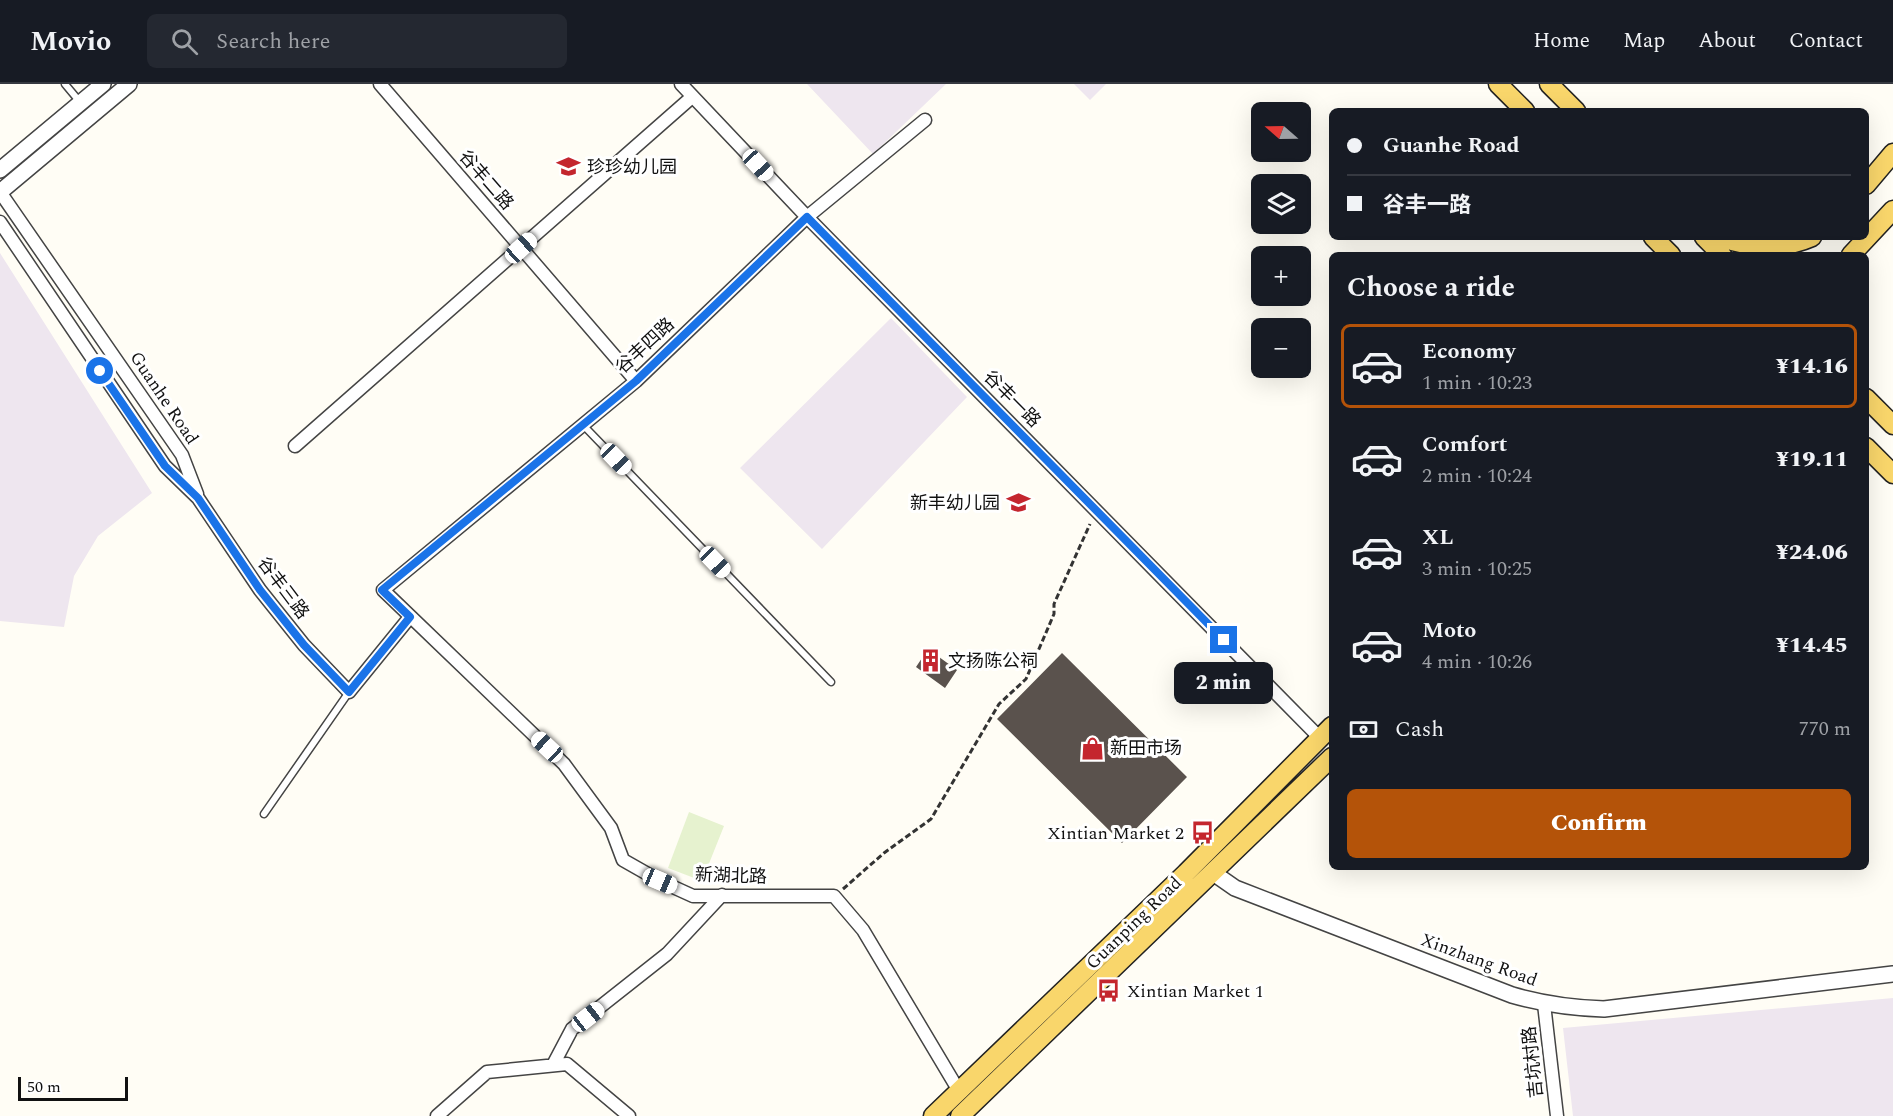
<!DOCTYPE html>
<html lang="en">
<head>
<meta charset="utf-8">
<style>
  :root { --surface:#171b24; --page:#242831; --text:#f1f3f6; --muted:#9ea1a6; --line:#363941; --accent:#b45309 }
  body { margin:0; font-family:Spectral,"Noto Sans SC",serif; background:var(--page); color:var(--text); height:100vh; display:flex; flex-direction:column; font-size:22px; white-space:nowrap }
  * { box-sizing:border-box; margin:0 }
  p { font-size:20px; color:var(--muted) }
  .icon { flex:none; width:33px; height:33px; fill:none; stroke:currentColor; stroke-width:2; stroke-linecap:round; stroke-linejoin:round }
  .map { position:relative; flex:1; overflow:hidden }
  .panel { position:absolute; left:1329px; top:168px; width:540px; height:618px; display:flex; flex-direction:column; background:var(--surface); border-radius:9px; box-shadow:0 6px 24px #0002 }
  .panel>* { flex:none }
  .top-card { position:absolute; left:1329px; top:24px; width:540px; height:132px; border-radius:9px; box-shadow:0 6px 24px #0002; display:grid; align-content:center; height:132px; padding:0 18px; background:var(--surface) }
  .needle { width:39px; rotate:290deg }
  .controls { position:absolute; left:1251px; top:18px; display:grid; gap:12px }
  .controls a { display:grid; place-items:center; width:60px; height:60px; border-radius:9px; background:var(--surface); box-shadow:0 6px 24px #0002; font-size:30px }
  .scale { position:absolute; left:18px; bottom:15px; width:110px; box-sizing:border-box; padding-left:6px; border:3px solid #111; border-top:0; font-size:16px; line-height:21px; white-space:nowrap; color:#111; -webkit-text-stroke:4px #fff; paint-order:stroke }
  .end { position:absolute; width:27px; height:27px; margin:-14px; border:8px solid #1a73e8; background:#fff; box-shadow:0 0 0 3px #fff }
  .from { border-radius:50% }
  .bubble { position:absolute; height:42px; border-radius:9px; background:var(--surface); box-shadow:0 6px 24px #0002; font-size:20px; font-weight:800; line-height:42px; text-align:center }
  .car { position:absolute; width:18px; height:36px; margin:-18px -9px; border-radius:8px; box-shadow:0 0 4px 2px #0007; background:linear-gradient(#fff 24%,#345 0 40%,#fff 0 76%,#345 0 86%,#fff 0) }
  .top-card b { display:flex; align-items:center; gap:21px; height:57px; font-size:22px }
  .top-card b+b { border-top:2px solid var(--line) }
  .top-card i { width:15px; height:15px; background:var(--text) }
  ul { padding:0; list-style:none }
  li { display:flex; align-items:center; gap:18px; height:84px; margin:0 12px 9px; padding:0 6px; border:3px solid transparent; border-radius:9px }
  li div { flex:1 }
  li b { display:block; font-size:22px }
  li em { font-style:normal; font-weight:800 }
  li.active { border-color:var(--accent) }
  li>.icon { width:54px; height:54px; stroke-width:1.5 }
  h2 { padding:0 18px; font-size:27px; line-height:72px }
  .pay { display:flex; align-items:center; gap:15px; height:66px; padding:0 18px; font-size:22px }
  .pay p { margin-inline-start:auto }
  .action { display:flex; gap:12px; margin-top:auto; padding:12px 18px }
  .action a { flex:1; height:69px; border-radius:9px; background:var(--accent); color:#fff; font-size:24px; font-weight:800; line-height:69px; text-align:center }
  header { display:flex; align-items:center; gap:36px; box-sizing:border-box; height:84px; padding:0 30px; background:var(--surface); border-bottom:2px solid var(--line) }
  header strong { font-size:28px }
  nav { display:flex; gap:33px; margin-inline-start:auto; font-size:21px }
  .search { width:420px; height:54px; background:var(--page); display:flex; align-items:center; gap:15px; box-sizing:border-box; padding:0 21px; border-radius:9px; color:var(--muted); font-size:22px }
  .map>svg:first-child { display:block }
  .industrial { fill:#eee6ef }
  .pitch { fill:#e6f2cf }
  .building { fill:#5a524d }
  .lines { fill:none; stroke-linecap:round; stroke-linejoin:round }
  .service-casing { stroke:#444; stroke-width:9 }
  .minor-casing { stroke:#444; stroke-width:15 }
  .tertiary-casing { stroke:#444; stroke-width:18 }
  .primary-casing { stroke:#222; stroke-width:21 }
  .path { stroke:#333; stroke-width:3; stroke-dasharray:6 3; stroke-linecap:butt }
  .service { stroke:#fff; stroke-width:6 }
  .minor { stroke:#fff; stroke-width:12 }
  .tertiary { stroke:#fff; stroke-width:15 }
  .primary { stroke:#f9d66b; stroke-width:18 }
  .route { stroke:#1a73e8; stroke-width:8 }
  .labels { text-anchor:middle; dominant-baseline:central; stroke-width:6; stroke-linejoin:round; paint-order:stroke }
  .poi-label { font-size:18px; fill:#111; stroke:#fff; text-anchor:start }
  .street-label { font-size:18px; fill:#111; stroke:#fff }
</style>
</head>
<body>
<header>
<strong>Movio</strong>
<div class="search"><svg class="icon" aria-label="search" viewBox="0 0 24 24"><circle cx="10" cy="10" r="6"/><path d="M15 15l6 6"/></svg>Search here</div>
<nav><a>Home</a><a>Map</a><a>About</a><a>Contact</a></nav>
</header>
<div class="map">
<svg width="1893" height="1032" viewBox="0 0 1893 1032">
  <rect width="100%" height="100%" fill="#fffdf5"/>
  <path class="industrial" d="M807 0H946L873 70Z
    M1074 0H1106L1090 16Z
    M0 169 152 409 98 452 74 492 64 543 0 537Z
    M891 234 967 313 822 465 740 384Z
    M1893 914V1032H1573L1563 944Z"/>
  <path class="pitch" d="M689 728 724 742 702 797 668 784Z"/>
  <path class="building" d="M928 565 957 586 945 604 916 583Z
    M1062 569 1187 693 1122 759 997 635Z"/>
  <g class="lines">
    <defs>
      <path id="service" d="M65 0 80 18
        M583 341 831 598
        M264 730 349 608"/>
      <path id="minor" d="M380 0 636 297
        M681 0 807 133 1320 654
        M925 36 807 133 636 297 383 506 564 680 611 744 623 776 660 797 693 812H834L863 846 959 1007
        M0 108 182 371 197 410
        M0 138 165 382 198 414 260 506 304 561 349 608 410 533
        M295 362 692 13
        M1544 920 1557 1032
        M553 981 572 945 667 870 722 811
        M437 1032 487 988 567 980 629 1032"/>
      <path id="tertiary" d="M0 86 103 0
        M0 108 129 0
        M1212 788 1235 804 1512 911C1543 920 1571 924 1604 925L1893 890"/>
      <path id="primary" d="M1498 0 1525 27
        M1549 0 1576 27
        M1866 101 1893 69
        M1653 153 1671 171
        M1704 153 1722 171
        M1720 153C1750 164 1782 166 1812 153
        M1851 171 1893 126
        M1866 314 1893 341
        M1866 363 1893 390
        M933 1032 1186 789 1332 642
        M960 1032 1332 673"/>
    </defs>
    <use href="#service" class="service-casing"/>
    <use href="#minor" class="minor-casing"/>
    <use href="#tertiary" class="tertiary-casing"/>
    <use href="#primary" class="primary-casing"/>
    <path class="path" d="M843 805 884 769 931 735 999 620 1026 595 1054 530V520L1090 440"/>
    <use href="#service" class="service"/>
    <use href="#minor" class="minor"/>
    <use href="#tertiary" class="tertiary"/>
    <use href="#primary" class="primary"/>
  </g>
  <g class="lines">
    <path class="route" d="M100 287 165 382 198 414 260 506 304 561 349 608 410 533 382 506 636 297 807 133 1224 556"/>
  </g>
  <defs>
    <symbol id="school-bare" viewBox="-9 -9 18 18"><path d="M0-5L7-2L0 1L-7-2ZM-4 1L0 2.5L4 1V4Q0 6-4 4Z" fill="#c4262e" stroke="#fff" stroke-width="2.5" paint-order="stroke"/></symbol>
    <symbol id="building-bare" viewBox="-9 -9 18 18"><path d="M-4-6H4V6H1V3H-1V6H-4ZM-2.5-4.3h1.7v1.8h-1.7ZM.8-4.3h1.7v1.8H.8ZM-2.5-1h1.7V.8h-1.7ZM.8-1h1.7V.8H.8Z" fill="#c4262e" stroke="#fff" stroke-width="2.5" paint-order="stroke"/></symbol>
    <symbol id="shop-bare" viewBox="-9 -9 18 18"><path d="M-5-2.5h2.3a2.7 3.5 0 0 1 5.4 0H5L5.5 6h-11ZM-1.5-2.5h3a1.5 2.3 0 0 0-3 0Z" fill="#c4262e" stroke="#fff" stroke-width="2.5" paint-order="stroke"/></symbol>
    <symbol id="bus-bare" viewBox="-9 -9 18 18"><path d="M-5-6H5V4H4V6H2V4H-2V6H-4V4H-5ZM-3.5-4V0h7V-4ZM-3.5 1.2v1.5H-2V1.2ZM2 1.2v1.5H3.5V1.2Z" fill="#c4262e" stroke="#fff" stroke-width="2.5" paint-order="stroke"/></symbol>
  </defs>
  <g fill-rule="evenodd">
    <use href="#school-bare" x="552" y="66" width="33" height="33"/>
    <use href="#school-bare" x="1002" y="402" width="33" height="33"/>
    <use href="#building-bare" x="914" y="560" width="33" height="33"/>
    <use href="#shop-bare" x="1076" y="648" width="33" height="33"/>
    <use href="#bus-bare" x="1186" y="732" width="33" height="33"/>
    <use href="#bus-bare" x="1092" y="890" width="33" height="33"/>
  </g>
  <g class="labels">
    <g class="poi-label">
      <text x="587" y="83">珍珍幼儿园</text>
      <text x="1000" y="419" text-anchor="end">新丰幼儿园</text>
      <text x="948" y="577">文扬陈公祠</text>
      <text x="1110" y="664">新田市场</text>
      <text x="1184" y="749" text-anchor="end">Xintian Market 2</text>
      <text x="1127" y="907">Xintian Market 1</text>
    </g>
    <g class="street-label">
      <text transform="translate(486 96) rotate(49)">谷丰二路</text>
      <text transform="translate(645 262) rotate(-43)">谷丰四路</text>
      <text transform="translate(164 314) rotate(56)">Guanhe Road</text>
      <text transform="translate(1012 315) rotate(45)">谷丰一路</text>
      <text transform="translate(283 504) rotate(53)">谷丰三路</text>
      <text transform="translate(731 792) rotate(2)">新湖北路</text>
      <text transform="translate(1134 839) rotate(-44)">Guanping Road</text>
      <text transform="translate(1479 876) rotate(20)">Xinzhang Road</text>
      <text transform="translate(1533 978) rotate(-96)">吉坑村路</text>
    </g>
  </g>
</svg>
<div class="controls">
<a><svg class="needle" viewBox="-14 -14 28 28"><path d="M0-13l5 13h-10z" fill="#e53935"/><path d="M0 13l5-13h-10z" fill="#9ea1a6"/></svg></a>
<a><svg class="icon" aria-label="layers" viewBox="0 0 24 24"><path d="M12 4l9 5-9 5-9-5zM3 14l9 5 9-5"/></svg></a>
<a>+</a>
<a>−</a>
</div>
<div class="scale">50 m</div>
<i class="end from" style="left:100px;top:287px"></i>
<i class="end" style="left:1224px;top:556px"></i>
<div class="bubble" style="left:1174px;top:578px;width:99px">2 min</div>
<i class="car" style="left:758px;top:81px;rotate:137deg"></i>
<i class="car" style="left:521px;top:164px;rotate:48deg"></i>
<i class="car" style="left:616px;top:375px;rotate:136deg"></i>
<i class="car" style="left:715px;top:478px;rotate:136deg"></i>
<i class="car" style="left:547px;top:663px;rotate:313deg"></i>
<i class="car" style="left:660px;top:797px;rotate:113deg"></i>
<i class="car" style="left:588px;top:933px;rotate:52deg"></i>
<div class="top-card">
<b><i class="from"></i>Guanhe Road</b>
<b><i></i>谷丰一路</b>
</div>
<section class="panel">
<h2>Choose a ride</h2>
<ul>
<li class="active"><svg class="icon" aria-label="car" viewBox="0 0 24 24"><path d="M5 17H2v-5l4-1 3-4h7l3 4 3 1v5h-3M9 17h6M6 11h13"/><circle cx="7" cy="17" r="2"/><circle cx="17" cy="17" r="2"/></svg><div><b>Economy</b><p>1 min · 10:23</p></div><em>¥14.16</em></li>
<li><svg class="icon" aria-label="car" viewBox="0 0 24 24"><path d="M5 17H2v-5l4-1 3-4h7l3 4 3 1v5h-3M9 17h6M6 11h13"/><circle cx="7" cy="17" r="2"/><circle cx="17" cy="17" r="2"/></svg><div><b>Comfort</b><p>2 min · 10:24</p></div><em>¥19.11</em></li>
<li><svg class="icon" aria-label="car" viewBox="0 0 24 24"><path d="M5 17H2v-5l4-1 3-4h7l3 4 3 1v5h-3M9 17h6M6 11h13"/><circle cx="7" cy="17" r="2"/><circle cx="17" cy="17" r="2"/></svg><div><b>XL</b><p>3 min · 10:25</p></div><em>¥24.06</em></li>
<li><svg class="icon" aria-label="car" viewBox="0 0 24 24"><path d="M5 17H2v-5l4-1 3-4h7l3 4 3 1v5h-3M9 17h6M6 11h13"/><circle cx="7" cy="17" r="2"/><circle cx="17" cy="17" r="2"/></svg><div><b>Moto</b><p>4 min · 10:26</p></div><em>¥14.45</em></li>
</ul>
<div class="pay"><svg class="icon" aria-label="cash" viewBox="0 0 24 24"><path d="M3 7h18v10H3z"/><circle cx="12" cy="12" r="2"/></svg>Cash<p>770 m</p></div>
<div class="action"><a>Confirm</a></div>
</section>
</div>
</body>
</html>
